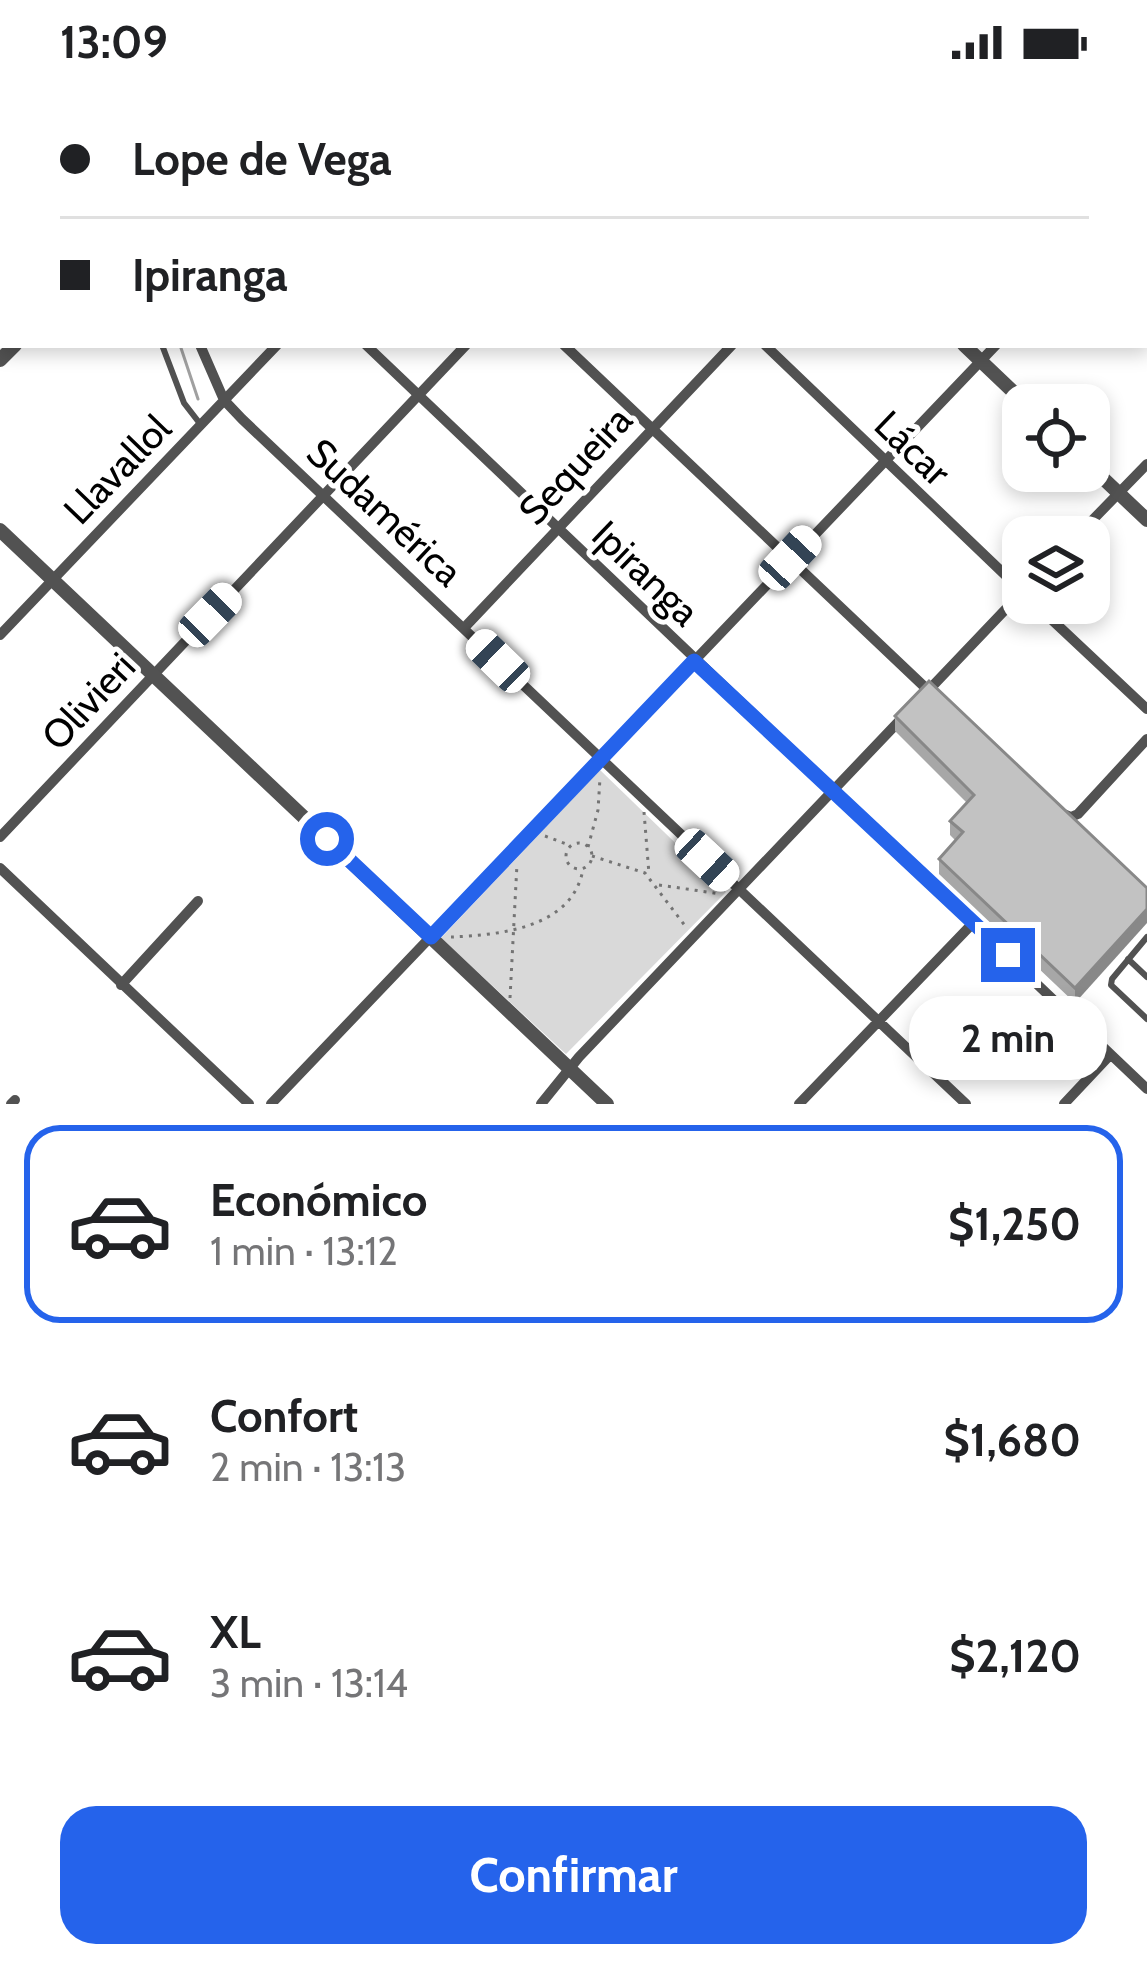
<!DOCTYPE html>
<html lang="es">
<head>
<meta charset="utf-8">
<style>
  :root { --surface:#fff; --page:#f2f2f2; --text:#202124; --muted:#757577; --line:#e0e0e0; --accent:#2563eb }
  body { margin:0; font-family:Cabin,sans-serif; background:var(--page); color:var(--text); height:100vh; display:flex; flex-direction:column; font-size:45px; white-space:nowrap }
  * { box-sizing:border-box; margin:0 }
  p { font-size:39px; color:var(--muted) }
  .icon { flex:none; width:66px; height:66px; fill:none; stroke:currentColor; stroke-width:2; stroke-linecap:round; stroke-linejoin:round }
  .map { position:relative; height:1020px; overflow:hidden }
  .details { display:flex; flex-direction:column; background:var(--surface); flex:1 }
  .details>* { flex:none }
  .banner { position:absolute; left:0px; top:0px; width:1149px; height:264px; box-shadow:0 6px 18px #0003; display:grid; align-content:center; height:264px; padding:0 60px; background:var(--surface) }
  .tools { position:absolute; left:1002px; top:300px; display:grid; gap:24px }
  .tools a { display:grid; place-items:center; width:108px; height:108px; border-radius:24px; background:var(--surface); box-shadow:0 6px 18px #0003; font-size:60px }
  .end { position:absolute; width:54px; height:54px; margin:-27px; border:15px solid #2563eb; background:#fff; box-shadow:0 0 0 6px #fff }
  .from { border-radius:50% }
  .bubble { position:absolute; height:84px; border-radius:36px; background:var(--surface); box-shadow:0 6px 18px #0003; font-size:39px; font-weight:700; line-height:84px; text-align:center }
  .car { position:absolute; width:36px; height:72px; margin:-36px -18px; border-radius:15px; box-shadow:0 0 9px 3px #0007; background:linear-gradient(#fff 24%,#345 0 40%,#fff 0 76%,#345 0 86%,#fff 0) }
  .banner b { display:flex; align-items:center; gap:42px; height:114px; font-size:45px }
  .banner b+b { border-top:3px solid var(--line) }
  .banner i { width:30px; height:30px; background:var(--text) }
  ul { padding:21px 0 0; list-style:none }
  li { display:flex; align-items:center; gap:36px; height:198px; margin:0 24px 18px; padding:0 36px; border:6px solid transparent; border-radius:36px }
  li div { flex:1 }
  li b { display:block; font-size:45px }
  li em { font-style:normal; font-weight:700 }
  li.on { border-color:var(--accent) }
  li>.icon { width:108px; height:108px; stroke-width:1.5 }
  .primary-button { display:flex; gap:24px; margin-top:auto; padding:24px 60px }
  .primary-button a { flex:1; height:138px; border-radius:36px; background:var(--accent); color:#fff; font-size:48px; font-weight:700; line-height:138px; text-align:center }
  .status { display:flex; justify-content:space-between; align-items:center; height:84px; padding:0 60px; background:var(--surface); direction:ltr }
  .status svg { height:33px; fill:currentColor }
  .map>svg:first-child { display:block }
  .green { fill:#d9d9d9 }
  .lines { fill:none; stroke-linecap:round; stroke-linejoin:round }
  .stream { stroke:#a0a0a0; stroke-width:3 }
  .path { stroke:#747474; stroke-width:3; stroke-dasharray:3 6; stroke-linecap:butt }
  .service { stroke:#525252; stroke-width:6 }
  .minor { stroke:#525252; stroke-width:10 }
  .tertiary { stroke:#525252; stroke-width:14 }
  .wall { fill:#a7a7a7 }
  .shaded-wall { fill:#888 }
  .building { fill:#c2c2c2; stroke:#888; stroke-width:3 }
  .route { stroke:#2563eb; stroke-width:15 }
  .labels { text-anchor:middle; dominant-baseline:central; stroke-width:10; stroke-linejoin:round; paint-order:stroke }
  .street-label { font-size:39px; fill:#000; stroke:#fff }
</style>
</head>
<body>
<div class="status"><b>13:09</b><svg viewBox="0 0 49 12"><path d="M0 12V9h3v3zM5 12V6h3v6zM10 12V3h3v9zM15 12V0h3v12zM26 1h20v11H26zM47 4h2v5h-2z"/></svg></div>
<div class="map">
<svg width="1147" height="1020" viewBox="0 0 1147 1020">
  <rect width="100%" height="100%" fill="#fff"/>
  <path class="green" d="M600 686 726 808 566 970 441 854Z"/>
  <g class="lines">
    <path class="stream" d="M29 0 31 3
      M180 261 198 315"/>
    <path class="path" d="M47 0 49 3
      M64 3 67 0
      M0 15 3 16
      M0 68 3 65
      M644 728 649 790
      M545 752 569 761
      M566 772a13 13 0 1 1 26 0a13 13 0 1 1-26 0Z
      M588 763 598 726 600 694
      M592 772 645 789 686 843
      M659 801 721 810
      M451 853C500 851 573 844 583 785
      M510 914 517 780"/>
    <path class="service" d="M162 261 184 319 201 341
      M1147 853 1112 895 1111 901 1147 935
      M1128 875 1147 893"/>
    <path class="minor" d="M100 0 103 3
      M289 0 292 3
      M490 0 493 3
      M887 0 890 3
      M1084 0 1087 3
      M524 3 526 0
      M716 3 719 0
      M979 3 982 0
      M1146 59 1147 60
      M1146 103 1147 102
      M0 106 3 108
      M1146 247 1147 248
      M200 261 224 316 242 335 966 1020
      M366 261 1147 1005
      M564 261 931 609
      M765 261 1023 508
      M1076 453 1147 380
      M1034 519 1147 625
      M464 544 732 261
      M0 551 277 261
      M924 611 1023 507
      M1059 728 1071 733 1078 730 1147 655
      M0 753 466 261
      M0 784 249 1020
      M121 901 198 817
      M11 1020 15 1016
      M271 1020 996 261
      M541 1020 579 973 903 633
      M799 1020 974 838
      M1064 1020 1110 971"/>
    <path class="tertiary" d="M688 0 691 3
      M259 3 262 0
      M964 261 1027 321
      M0 276 15 261
      M1089 381 1147 436
      M0 446 607 1020"/>
  </g>
  <path class="wall" d="M895 632 1147 804 1075 919 939 790V775L956 757 950 751V737L967 719 895 647Z"/>
  <path class="shaded-wall" d="M1147 825V839L1075 919V904Z"/>
  <path class="building" d="M929 597 1147 804V825L1075 904 939 775 963 748 950 737 974 711 895 632Z"/>
  <g class="lines">
    <path class="route" d="M327 755 431 853 694 577 1008 871"/>
  </g>
  <g class="labels">
    <g class="street-label">
      <text transform="translate(913 364) rotate(44)">Lácar</text>
      <text transform="translate(575 381) rotate(-47)">Sequeira</text>
      <text transform="translate(117 385) rotate(-46)">Llavallol</text>
      <text transform="translate(385 428) rotate(43)">Sudamérica</text>
      <text transform="translate(646 489) rotate(44)">Ipiranga</text>
      <text transform="translate(88 617) rotate(-47)">Olivieri</text>
    </g>
  </g>
</svg>
<div class="tools">
<a><svg class="icon" aria-label="locate" viewBox="0 0 24 24"><circle cx="12" cy="12" r="6"/><path d="M12 2v4M12 18v4M2 12h4M18 12h4"/></svg></a>
<a><svg class="icon" aria-label="layers" viewBox="0 0 24 24"><path d="M12 4l9 5-9 5-9-5zM3 14l9 5 9-5"/></svg></a>
</div>
<i class="end from" style="left:327px;top:755px"></i>
<i class="end" style="left:1008px;top:871px"></i>
<div class="bubble" style="left:909px;top:912px;width:198px">2 min</div>
<i class="car" style="left:790px;top:474px;rotate:43deg"></i>
<i class="car" style="left:210px;top:531px;rotate:44deg"></i>
<i class="car" style="left:498px;top:577px;rotate:314deg"></i>
<i class="car" style="left:707px;top:776px;rotate:133deg"></i>
<div class="banner">
<b><i class="from"></i>Lope de Vega</b>
<b><i></i>Ipiranga</b>
</div>
</div>
<section class="details">
<ul>
<li class="on"><svg class="icon" aria-label="car" viewBox="0 0 24 24"><path d="M5 17H2v-5l4-1 3-4h7l3 4 3 1v5h-3M9 17h6M6 11h13"/><circle cx="7" cy="17" r="2"/><circle cx="17" cy="17" r="2"/></svg><div><b>Económico</b><p>1 min · 13:12</p></div><em>$1,250</em></li>
<li><svg class="icon" aria-label="car" viewBox="0 0 24 24"><path d="M5 17H2v-5l4-1 3-4h7l3 4 3 1v5h-3M9 17h6M6 11h13"/><circle cx="7" cy="17" r="2"/><circle cx="17" cy="17" r="2"/></svg><div><b>Confort</b><p>2 min · 13:13</p></div><em>$1,680</em></li>
<li><svg class="icon" aria-label="car" viewBox="0 0 24 24"><path d="M5 17H2v-5l4-1 3-4h7l3 4 3 1v5h-3M9 17h6M6 11h13"/><circle cx="7" cy="17" r="2"/><circle cx="17" cy="17" r="2"/></svg><div><b>XL</b><p>3 min · 13:14</p></div><em>$2,120</em></li>
</ul>
<div class="primary-button"><a>Confirmar</a></div>
</section>
</body>
</html>
